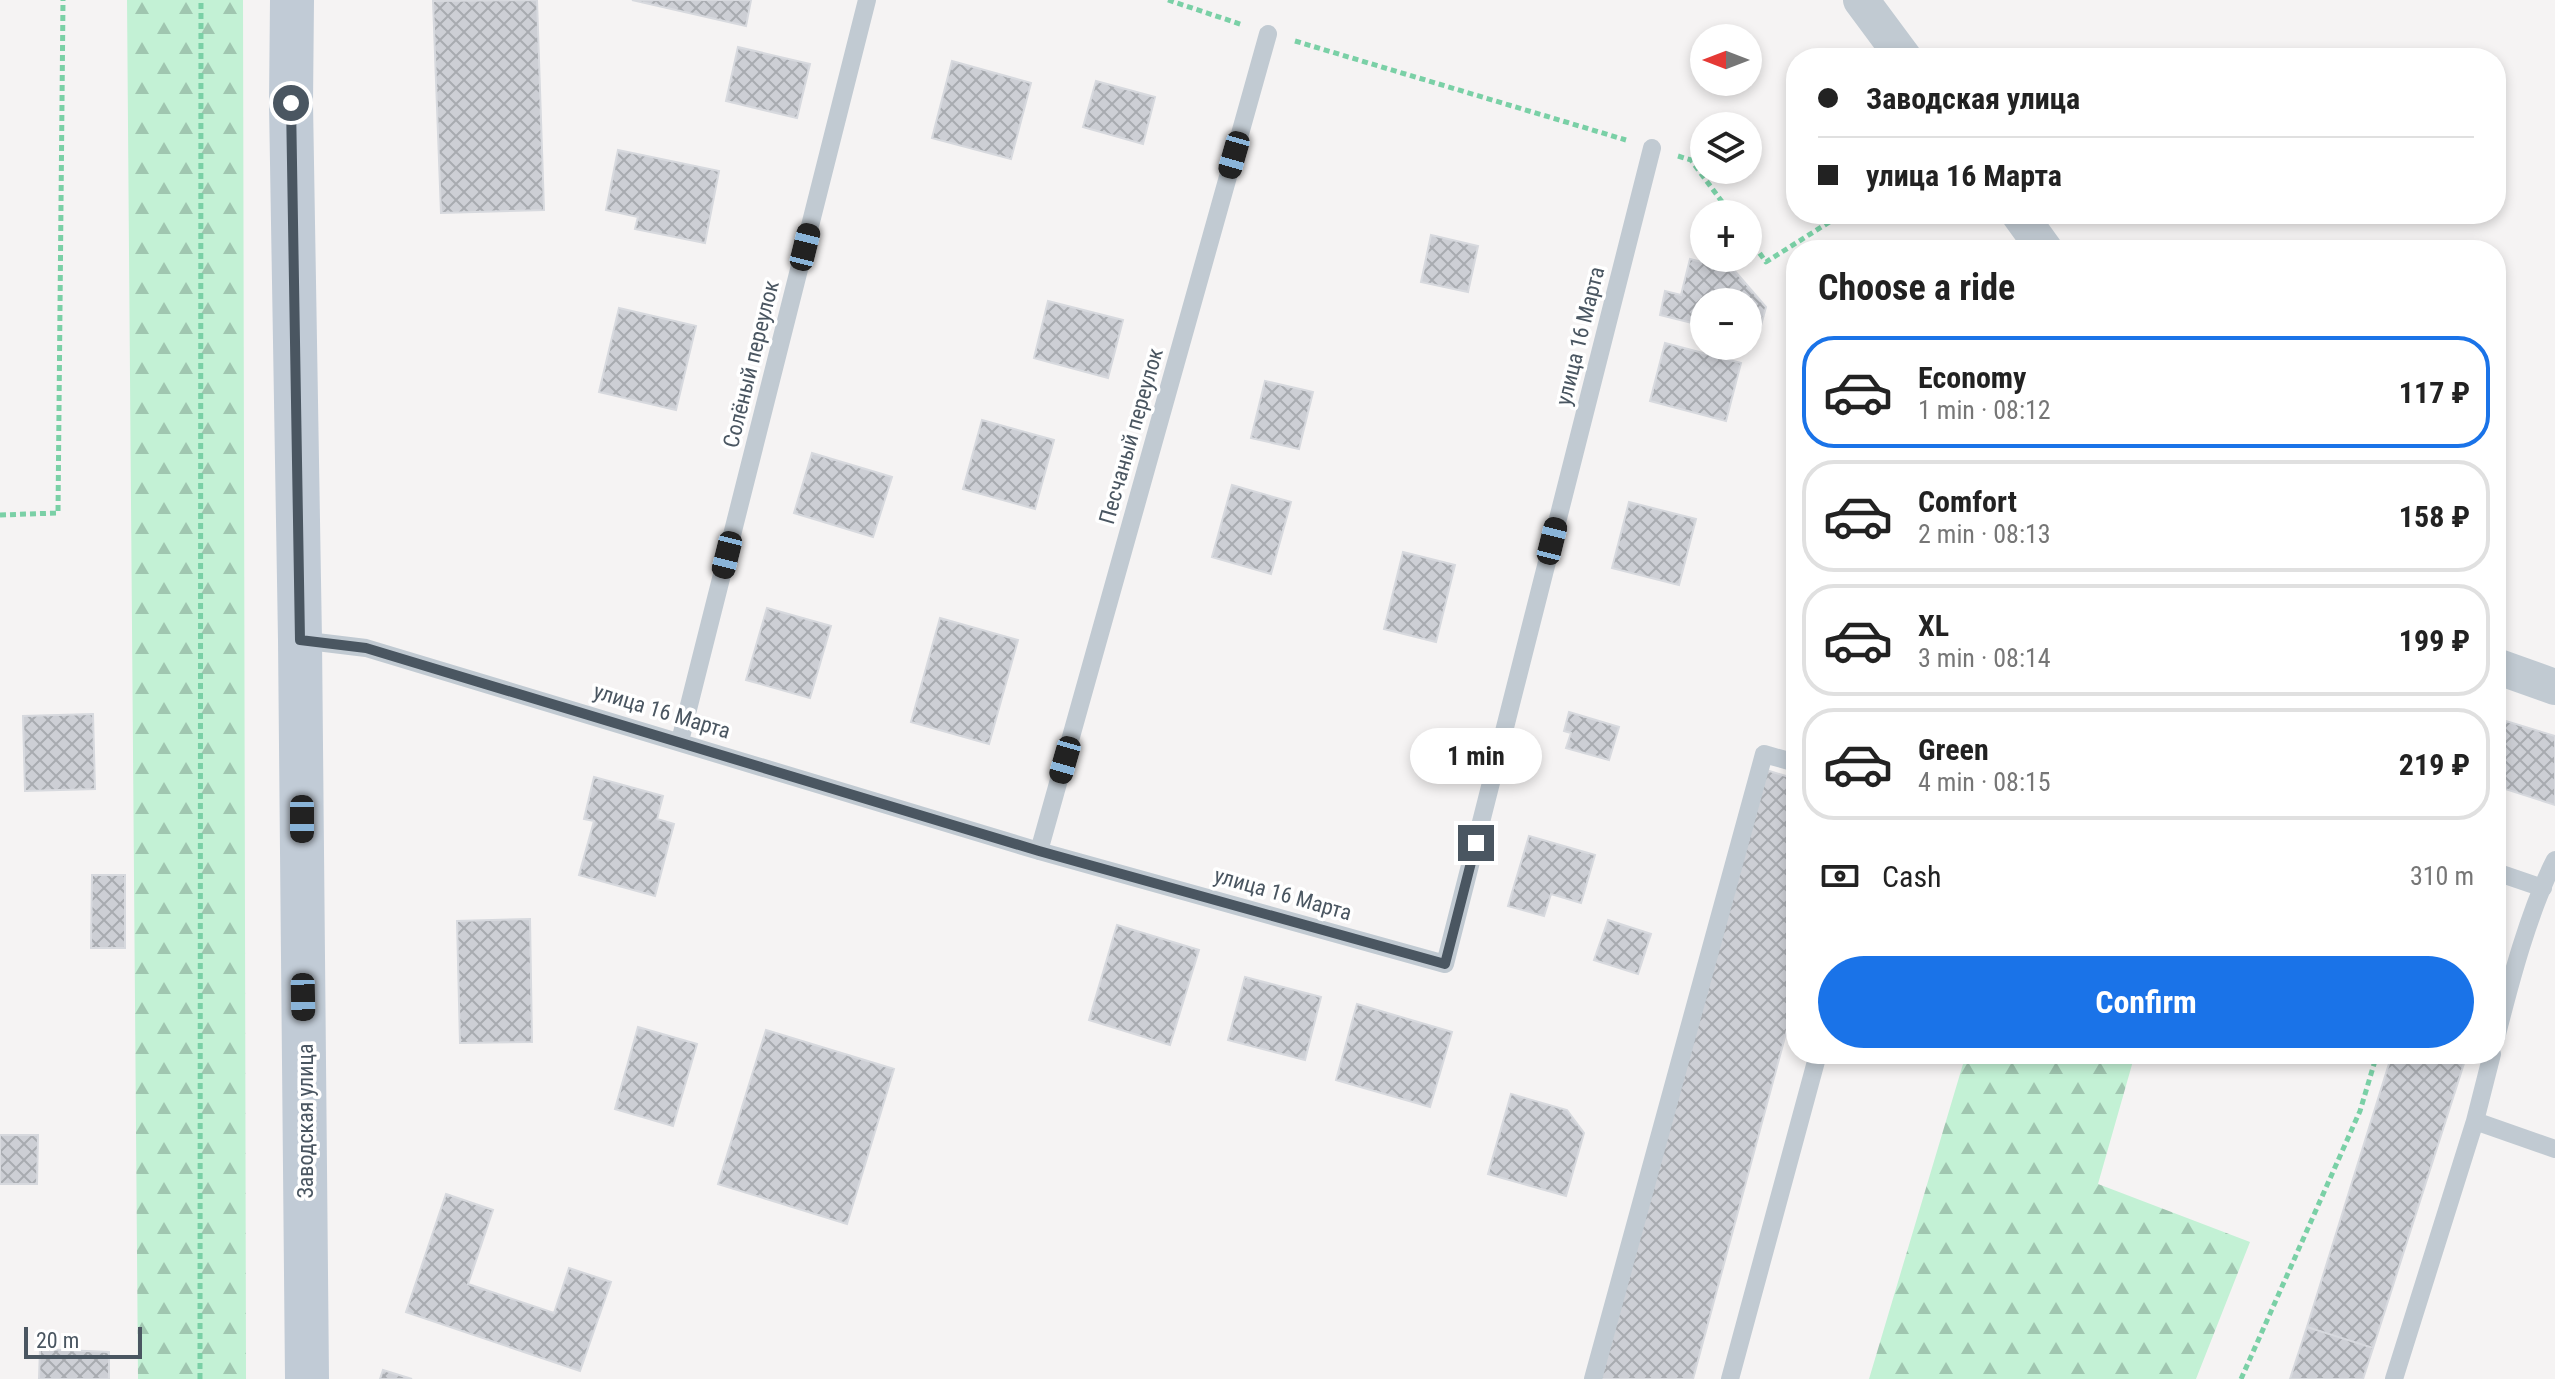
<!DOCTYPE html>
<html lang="en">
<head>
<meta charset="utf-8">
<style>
  :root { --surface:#fff; --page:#f2f2f2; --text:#222; --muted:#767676; --line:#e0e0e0; --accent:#1a73e8 }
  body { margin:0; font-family:"Roboto Condensed",sans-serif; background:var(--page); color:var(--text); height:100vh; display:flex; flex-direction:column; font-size:30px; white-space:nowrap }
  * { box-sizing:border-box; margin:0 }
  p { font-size:26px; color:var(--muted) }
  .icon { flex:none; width:44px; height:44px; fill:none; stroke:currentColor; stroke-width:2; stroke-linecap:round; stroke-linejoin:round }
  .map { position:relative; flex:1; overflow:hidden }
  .sheet { position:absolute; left:1786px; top:240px; width:720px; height:824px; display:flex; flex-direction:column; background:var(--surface); border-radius:32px; box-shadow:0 4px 12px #0003 }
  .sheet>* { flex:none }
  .guide { position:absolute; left:1786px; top:48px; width:720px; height:176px; border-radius:32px; box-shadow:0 4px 12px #0003; display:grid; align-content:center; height:176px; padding:0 32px; background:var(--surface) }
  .needle { width:52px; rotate:270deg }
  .buttons { position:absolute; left:1690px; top:24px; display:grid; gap:16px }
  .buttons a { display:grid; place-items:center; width:72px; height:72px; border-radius:50%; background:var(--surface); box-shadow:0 4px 12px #0003; font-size:40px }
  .scale { position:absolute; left:24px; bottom:20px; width:118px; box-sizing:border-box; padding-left:8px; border:4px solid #4a5661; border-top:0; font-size:22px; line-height:28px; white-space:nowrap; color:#4a5661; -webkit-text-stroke:6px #fff; paint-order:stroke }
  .end { position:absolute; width:36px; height:36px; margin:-18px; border:10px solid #4a5661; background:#fff; box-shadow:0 0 0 4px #fff }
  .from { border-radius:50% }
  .bubble { position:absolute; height:56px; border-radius:28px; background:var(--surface); box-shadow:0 4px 12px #0003; font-size:26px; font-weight:700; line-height:56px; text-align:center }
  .car { position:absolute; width:24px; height:48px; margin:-24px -12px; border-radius:10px; box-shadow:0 0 6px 2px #0007; background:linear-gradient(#222 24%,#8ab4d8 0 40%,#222 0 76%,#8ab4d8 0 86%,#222 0) }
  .guide b { display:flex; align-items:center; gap:28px; height:76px; font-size:30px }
  .guide b+b { border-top:2px solid var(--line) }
  .guide i { width:20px; height:20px; background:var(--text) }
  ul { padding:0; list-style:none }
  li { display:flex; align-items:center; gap:24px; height:112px; margin:0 16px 12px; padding:0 16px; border:4px solid var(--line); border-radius:32px }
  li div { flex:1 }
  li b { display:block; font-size:30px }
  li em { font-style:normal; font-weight:700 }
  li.active { border-color:var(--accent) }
  li>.icon { width:72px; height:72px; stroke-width:1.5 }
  h2 { padding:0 32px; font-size:36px; line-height:96px }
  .pay { display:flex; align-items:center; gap:20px; height:88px; padding:0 32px; font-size:30px }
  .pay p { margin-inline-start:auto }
  .cta { display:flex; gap:16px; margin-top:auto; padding:16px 32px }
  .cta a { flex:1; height:92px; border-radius:48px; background:var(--accent); color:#fff; font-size:32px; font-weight:700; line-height:92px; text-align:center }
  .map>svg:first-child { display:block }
  .forest { fill:url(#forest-firs) }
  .building { fill:url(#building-cross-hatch); stroke:#d7d9de; stroke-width:2 }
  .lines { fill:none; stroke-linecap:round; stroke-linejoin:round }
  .path { stroke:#7ad0a6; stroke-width:5; stroke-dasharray:6 4; stroke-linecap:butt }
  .lane { stroke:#c1cad2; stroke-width:18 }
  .street { stroke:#c1cad2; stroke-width:36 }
  .secondary { stroke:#c1cbd6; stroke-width:44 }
  .route { stroke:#4a5661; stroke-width:10 }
  .labels { text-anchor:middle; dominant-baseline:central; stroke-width:7; stroke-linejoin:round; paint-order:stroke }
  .street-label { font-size:22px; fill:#4a5661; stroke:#fff }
</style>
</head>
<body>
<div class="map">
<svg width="2555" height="1379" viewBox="0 0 2555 1379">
  <defs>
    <pattern id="forest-firs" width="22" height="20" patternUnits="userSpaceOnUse" patternTransform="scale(2)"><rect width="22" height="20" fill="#c3f1d5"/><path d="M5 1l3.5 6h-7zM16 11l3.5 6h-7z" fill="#a0c6b0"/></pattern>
    <pattern id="building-cross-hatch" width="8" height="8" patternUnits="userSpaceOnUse" patternTransform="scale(2)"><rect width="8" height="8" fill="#cdcfd5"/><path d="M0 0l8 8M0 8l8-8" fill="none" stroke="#a8abb0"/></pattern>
  </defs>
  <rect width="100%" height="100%" fill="#f5f3f3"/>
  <path class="forest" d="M127 0H243L246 1379H138Z
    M1966 1054H2135L2098 1184 2250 1242 2196 1379H1869Z"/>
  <path class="building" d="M537 0 544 210 441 213 433 1Z
    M632 0H751L746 26Z
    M738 47 810 64 797 118 726 101Z
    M952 61 1031 83 1011 159 932 138Z
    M1096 81 1155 97 1143 144 1083 127Z
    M618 150 719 171 705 243 635 229 638 217 606 210Z
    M1431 235 1478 246 1468 292 1421 282Z
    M1690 259 1734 270 1766 307 1757 340 1748 337V302H1704V326L1660 315 1665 291 1681 295Z
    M1048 301 1123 320 1108 378 1034 358Z
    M619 308 696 326 676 410 599 392Z
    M1665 343 1741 363 1726 421 1650 401Z
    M1265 381 1313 392 1299 449 1251 438Z
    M982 420 1054 440 1035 509 963 489Z
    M812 453 892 477 873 537 794 513Z
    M1232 485 1291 502 1271 574 1212 557Z
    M1629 502 1696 519 1679 585 1612 568Z
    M1403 552 1455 565 1436 642 1384 629Z
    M767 608 831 626 810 698 746 680Z
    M940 618 1018 640 989 744 911 722Z
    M1569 712 1619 727 1609 760 1566 748 1571 733 1564 731Z
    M93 714 95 789 25 791 23 716Z
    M2496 718 2555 736V805L2496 786Z
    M1766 770 1796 779V996L1693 1379H1601Z
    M594 777 663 796 657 819 674 824 655 896 579 875 594 821 584 819Z
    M1529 836 1595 855 1581 903 1551 894 1544 916 1508 906Z
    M92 875H125V948H91Z
    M530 919 532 1042 460 1043 457 921Z
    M1608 920 1651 934 1638 974 1594 960Z
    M1117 925 1199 950 1170 1045 1089 1020Z
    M1245 977 1321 997 1305 1060 1228 1040Z
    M1357 1004 1452 1032 1430 1107 1336 1080Z
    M638 1027 697 1044 673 1126 615 1109Z
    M766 1030 894 1069 847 1224 718 1184Z
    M2392 1054H2467L2373 1348 2307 1327Z
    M1511 1094 1567 1110 1584 1133 1566 1196 1488 1174Z
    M0 1135H38L37 1184H0Z
    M446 1194 493 1210 468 1284 554 1313 569 1268 611 1282 580 1371 406 1312Z
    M2307 1327 2373 1348 2363 1379H2290Z
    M40 1349 109 1352V1379H39Z
    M383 1370 412 1379H380Z"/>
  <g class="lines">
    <path class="path" d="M1168 0 1243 25
      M1295 41 1626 140
      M1678 156 1691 160 1731 214
      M1748 237 1766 262 1842 214
      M0 515 58 513 63 0
      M200 1379 201 0
      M2241 1379 2360 1111 2377 1054"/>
    <path class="lane" d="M300 640 366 648 1039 851 1445 964 1652 148
      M680 741 867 0
      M1039 851 1268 34
      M2496 872 2543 888
      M2496 1038C2510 983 2529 910 2555 860
      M2475 1121 2555 1149
      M1593 1379 1764 754 1796 763
      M1730 1379 1818 1054
      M2394 1379 2475 1121 2492 1054"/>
    <path class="street" d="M1861 0 1904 58
      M2019 214 2045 250
      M2496 666 2555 687"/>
    <path class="secondary" d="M292 0 291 103 300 640 307 1379"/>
  </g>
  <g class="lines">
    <path class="route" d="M291 103 300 640 366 648 1039 851 1445 964 1476 843"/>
  </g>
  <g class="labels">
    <g class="street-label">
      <text transform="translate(1580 336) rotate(-76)">улица 16 Марта</text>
      <text transform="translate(751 364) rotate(-76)">Солёный переулок</text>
      <text transform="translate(1131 436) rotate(-74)">Песчаный переулок</text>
      <text transform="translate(662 711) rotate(17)">улица 16 Марта</text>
      <text transform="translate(1283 894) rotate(16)">улица 16 Марта</text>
      <text transform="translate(305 1121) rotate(-90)">Заводская улица</text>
    </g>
  </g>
</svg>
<div class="buttons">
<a><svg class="needle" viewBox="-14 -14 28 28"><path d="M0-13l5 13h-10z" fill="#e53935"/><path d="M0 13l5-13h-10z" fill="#767676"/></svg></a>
<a><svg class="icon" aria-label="layers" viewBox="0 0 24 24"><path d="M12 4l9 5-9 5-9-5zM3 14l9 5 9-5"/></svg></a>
<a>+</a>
<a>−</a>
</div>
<div class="scale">20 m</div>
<i class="end from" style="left:291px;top:103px"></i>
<i class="end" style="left:1476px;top:843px"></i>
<div class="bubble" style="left:1410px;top:728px;width:132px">1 min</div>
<i class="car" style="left:1234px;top:155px;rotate:196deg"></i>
<i class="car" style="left:805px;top:247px;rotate:14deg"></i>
<i class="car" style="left:1552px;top:541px;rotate:14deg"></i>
<i class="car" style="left:727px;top:555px;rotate:194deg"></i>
<i class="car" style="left:1065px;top:760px;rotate:196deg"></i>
<i class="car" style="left:302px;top:819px;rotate:180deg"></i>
<i class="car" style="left:303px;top:997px;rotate:179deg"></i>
<div class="guide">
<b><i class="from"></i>Заводская улица</b>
<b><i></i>улица 16 Марта</b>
</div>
<section class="sheet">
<h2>Choose a ride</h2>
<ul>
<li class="active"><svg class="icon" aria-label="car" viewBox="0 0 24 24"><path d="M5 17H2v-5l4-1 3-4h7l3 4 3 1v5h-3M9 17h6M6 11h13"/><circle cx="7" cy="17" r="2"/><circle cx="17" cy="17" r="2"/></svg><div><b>Economy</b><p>1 min · 08:12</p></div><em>117 ₽</em></li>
<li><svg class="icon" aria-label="car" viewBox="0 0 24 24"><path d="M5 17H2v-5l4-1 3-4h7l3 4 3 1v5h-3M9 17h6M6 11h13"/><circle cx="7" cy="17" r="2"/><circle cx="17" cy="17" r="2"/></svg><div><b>Comfort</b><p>2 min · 08:13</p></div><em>158 ₽</em></li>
<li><svg class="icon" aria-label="car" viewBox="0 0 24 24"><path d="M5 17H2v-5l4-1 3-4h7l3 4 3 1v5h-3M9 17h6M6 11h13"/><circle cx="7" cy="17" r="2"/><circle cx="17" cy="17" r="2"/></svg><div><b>XL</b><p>3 min · 08:14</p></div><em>199 ₽</em></li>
<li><svg class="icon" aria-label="car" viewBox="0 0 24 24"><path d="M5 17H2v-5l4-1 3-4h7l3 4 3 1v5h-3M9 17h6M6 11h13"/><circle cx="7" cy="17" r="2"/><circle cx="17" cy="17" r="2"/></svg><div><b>Green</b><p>4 min · 08:15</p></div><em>219 ₽</em></li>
</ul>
<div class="pay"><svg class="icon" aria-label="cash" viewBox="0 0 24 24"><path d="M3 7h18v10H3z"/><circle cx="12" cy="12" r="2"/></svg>Cash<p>310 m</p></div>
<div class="cta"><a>Confirm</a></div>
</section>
</div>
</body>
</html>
